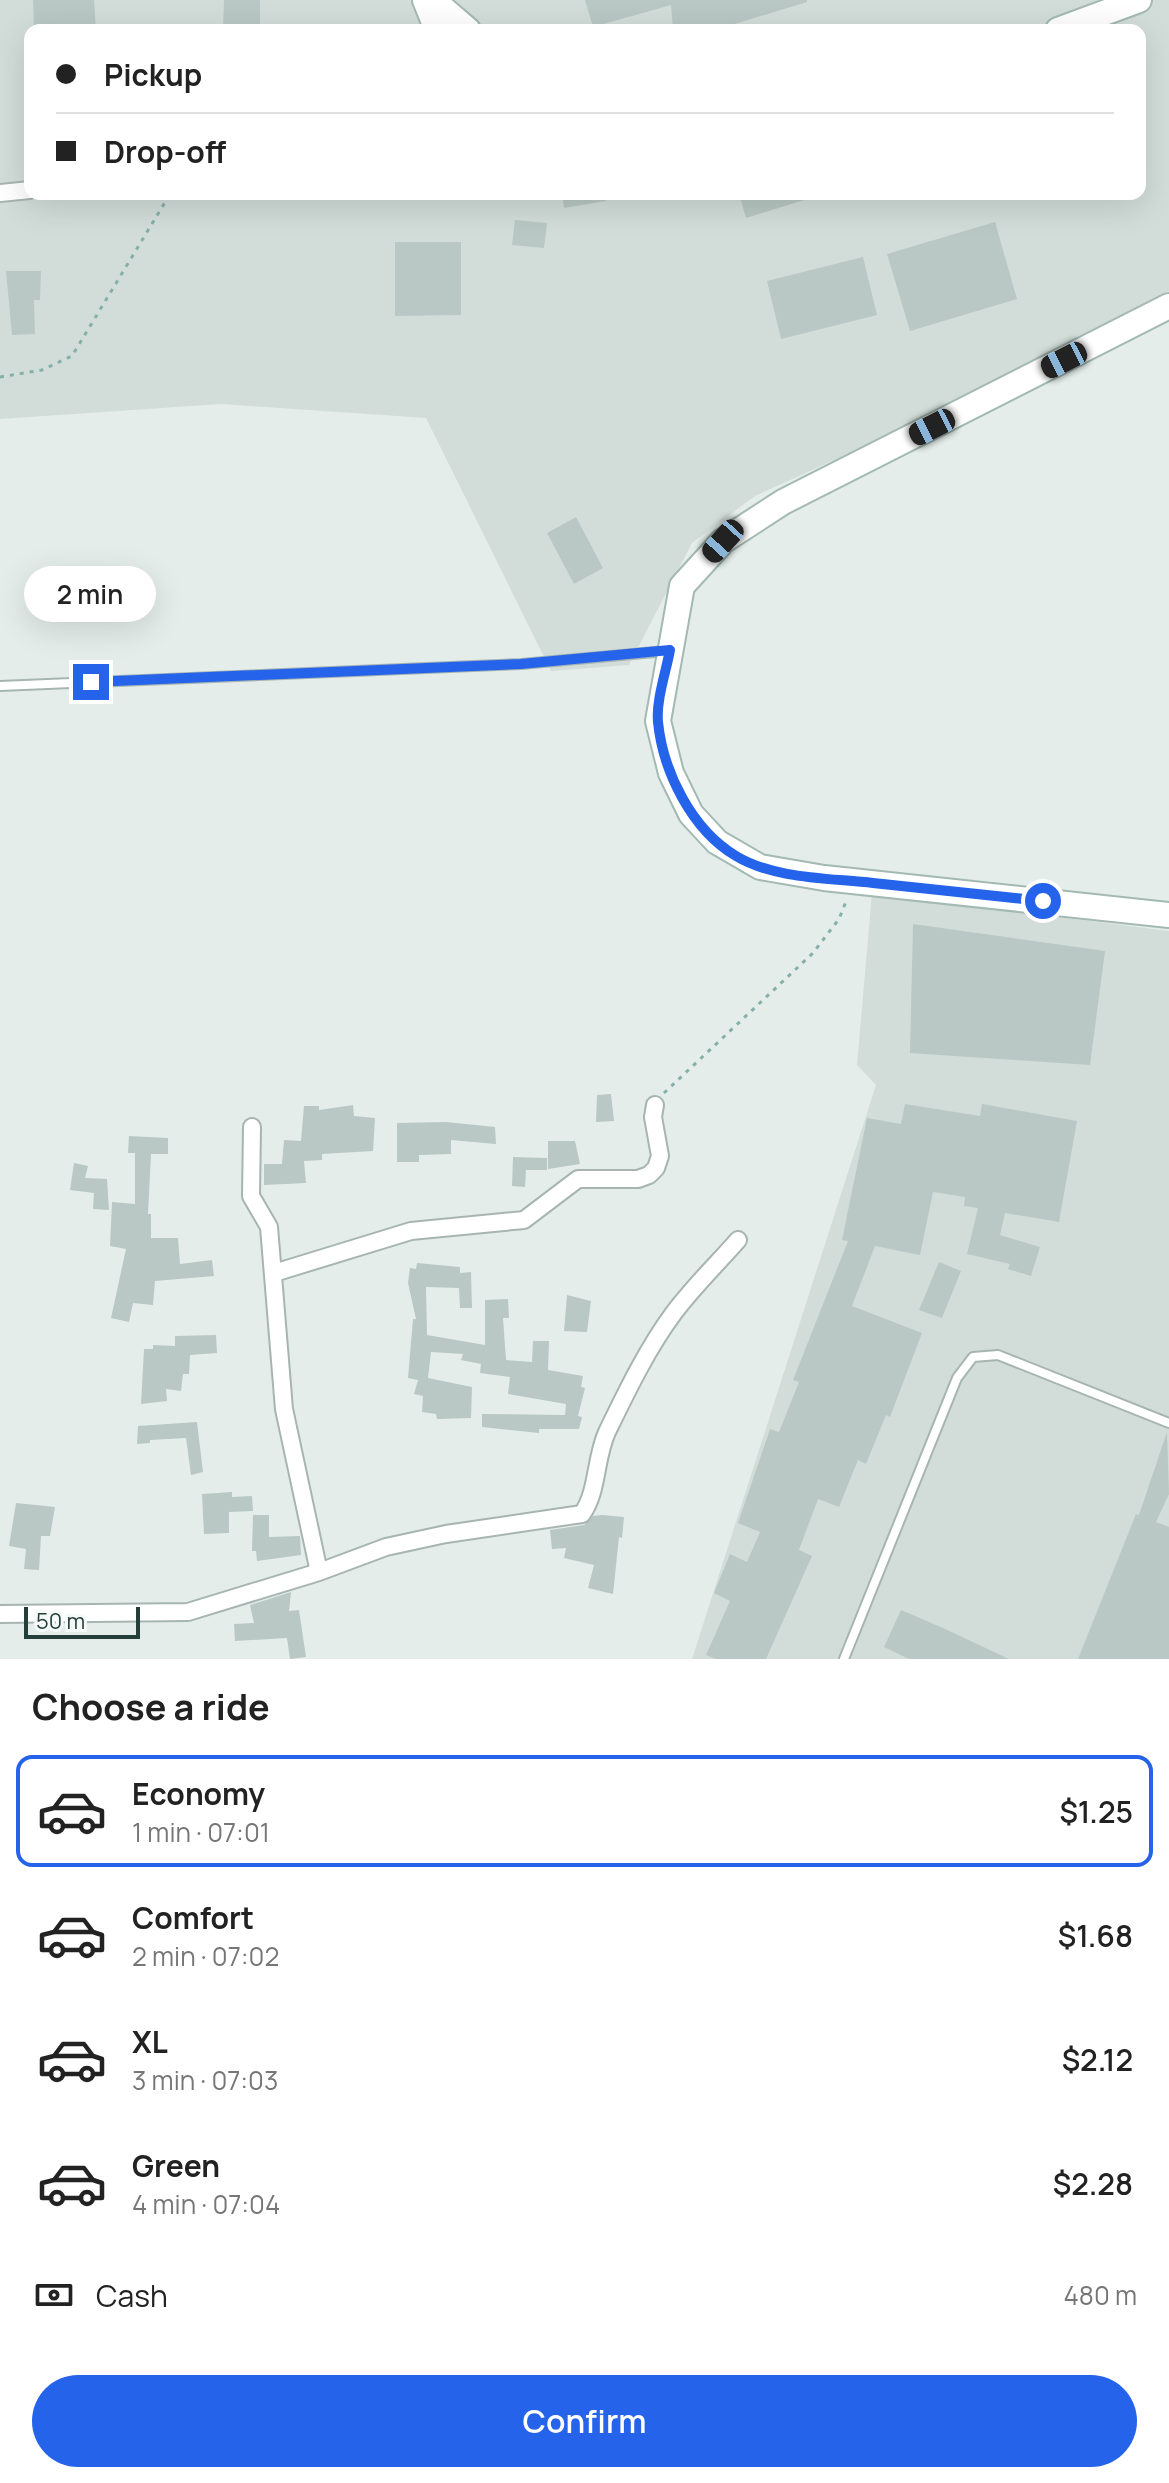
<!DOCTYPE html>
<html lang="en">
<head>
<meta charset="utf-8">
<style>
  :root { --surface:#fff; --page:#f2f2f2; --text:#222; --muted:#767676; --line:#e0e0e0; --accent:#2563eb }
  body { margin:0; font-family:Manrope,sans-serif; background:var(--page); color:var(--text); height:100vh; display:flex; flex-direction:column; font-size:30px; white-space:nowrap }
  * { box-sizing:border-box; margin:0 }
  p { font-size:26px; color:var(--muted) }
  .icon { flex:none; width:44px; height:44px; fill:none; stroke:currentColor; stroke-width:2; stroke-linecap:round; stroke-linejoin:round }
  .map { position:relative; height:1659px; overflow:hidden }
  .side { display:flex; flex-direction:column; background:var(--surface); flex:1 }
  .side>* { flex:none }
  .hud { position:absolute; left:24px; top:24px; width:1122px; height:176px; border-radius:16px; box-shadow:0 8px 32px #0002; display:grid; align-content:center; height:176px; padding:0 32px; background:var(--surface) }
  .scale { position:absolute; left:24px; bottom:20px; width:116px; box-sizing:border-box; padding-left:8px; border:4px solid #243f3a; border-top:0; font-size:22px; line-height:28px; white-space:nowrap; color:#243f3a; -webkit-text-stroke:6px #f5faf8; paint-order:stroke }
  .end { position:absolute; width:36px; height:36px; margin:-18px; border:10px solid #2563eb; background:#fff; box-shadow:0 0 0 4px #fff }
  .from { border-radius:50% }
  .bubble { position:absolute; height:56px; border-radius:28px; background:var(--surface); box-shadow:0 8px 32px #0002; font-size:26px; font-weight:600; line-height:56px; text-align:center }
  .car { position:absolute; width:24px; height:48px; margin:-24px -12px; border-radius:10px; box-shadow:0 0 6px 2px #0007; background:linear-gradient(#222 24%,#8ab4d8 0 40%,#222 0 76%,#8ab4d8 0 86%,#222 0) }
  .hud b { display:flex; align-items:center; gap:28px; height:76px; font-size:30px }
  .hud b+b { border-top:2px solid var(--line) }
  .hud i { width:20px; height:20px; background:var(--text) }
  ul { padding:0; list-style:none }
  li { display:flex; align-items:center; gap:24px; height:112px; margin:0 16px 12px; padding:0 16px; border:4px solid transparent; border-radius:16px }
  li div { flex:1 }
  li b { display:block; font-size:30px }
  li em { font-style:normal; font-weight:600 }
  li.active { border-color:var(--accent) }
  li>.icon { width:72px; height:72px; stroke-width:1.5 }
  h2 { padding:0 32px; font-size:36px; line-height:96px }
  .pay { display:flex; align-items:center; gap:20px; height:88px; padding:0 32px; font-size:30px }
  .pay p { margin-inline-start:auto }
  .action { display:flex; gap:16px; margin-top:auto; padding:16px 32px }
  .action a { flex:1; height:92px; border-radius:48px; background:var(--accent); color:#fff; font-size:32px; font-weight:600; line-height:92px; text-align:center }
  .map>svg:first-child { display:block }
  .built { fill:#d2ddd9; fill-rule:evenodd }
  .building { fill:#b9c8c4 }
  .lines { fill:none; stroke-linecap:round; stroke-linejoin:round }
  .lane-casing { stroke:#a7b5b2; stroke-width:12 }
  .street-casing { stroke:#a7b5b2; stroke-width:20 }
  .secondary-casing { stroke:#a3b9b3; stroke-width:28 }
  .path { stroke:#85b0a7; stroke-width:3; stroke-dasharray:4 6; stroke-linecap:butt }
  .lane { stroke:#fff; stroke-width:8 }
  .street { stroke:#fff; stroke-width:16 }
  .secondary { stroke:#fff; stroke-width:24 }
  .route { stroke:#2563eb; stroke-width:10 }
</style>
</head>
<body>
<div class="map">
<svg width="1169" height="1659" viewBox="0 0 1169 1659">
  <rect width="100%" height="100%" fill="#e4edea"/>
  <path class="built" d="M0 0H1169V291L843 456 755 496 692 543 629 665 551 671 426 418 221 404 0 419ZM30 30H1140V194H30Z
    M872 893 1169 931V1659H692L876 1085 857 1065Z"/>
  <path class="building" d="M33 0H94L96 30H34Z
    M224 0H260V30H223Z
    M585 0H807V2L715 30H673L671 5 593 27Z
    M562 194H605L606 201 564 208Z
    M739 194H813L814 197 746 218Z
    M515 220 547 223 544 248 512 245Z
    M995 222 1017 299 910 331 887 254Z
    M395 242H461V315L395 316Z
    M863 257 877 315 781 339 767 281Z
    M6 271H41L40 300H34L35 334 12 335Z
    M576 517 603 568 574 584 547 533Z
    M913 924 1105 951 1090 1065 910 1053Z
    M611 1094 614 1121 596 1122 597 1095Z
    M905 1104 980 1116 982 1104 1077 1121 1059 1222 1005 1213 1000 1235 1040 1247 1031 1276 1008 1269 1010 1264 967 1254 978 1208 964 1206 965 1197 933 1192 920 1255 875 1246 852 1306 922 1333 890 1417 886 1415 866 1464 858 1460 839 1507 818 1499 799 1550 812 1556 766 1659H716L706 1655 730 1601 714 1593 730 1554 747 1562 760 1532 738 1523 770 1429 779 1432 799 1382 793 1380 848 1241 842 1240 867 1118 901 1124Z
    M353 1105 354 1116 375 1118 373 1151 322 1154V1160L304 1161 306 1183 264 1185V1164H282L284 1140 301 1141 304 1106H319V1110Z
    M446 1122 495 1127 496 1144 451 1140V1154L419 1155V1162H397V1123Z
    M129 1136 168 1138V1154H151L148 1214H151V1238H178L180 1264 212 1260 214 1276 155 1281 153 1305 133 1303 129 1322 111 1318 126 1249 110 1246 112 1202 135 1204V1153H128Z
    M548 1141H575L580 1164 548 1169Z
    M513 1157 547 1158V1170H526L525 1187 512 1186Z
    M74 1163 88 1166 85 1178 107 1179 109 1210 93 1209 94 1193 70 1190Z
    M939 1262 961 1271 942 1318 919 1310Z
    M417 1263 460 1267V1273L471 1272 472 1308H460L459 1288 426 1287 427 1335 485 1345V1300L508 1299 509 1318H503L506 1360 532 1362 533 1341H549L548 1370 583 1376 581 1387 585 1388 578 1416 582 1417 579 1429H539V1433L482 1427V1414L565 1415 566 1404 508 1394 510 1377 480 1373 481 1364 461 1360 463 1354 431 1352 428 1378 472 1387 471 1418 437 1419 436 1414 422 1412 423 1396 414 1394 418 1380 408 1378 413 1319H416L408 1283 410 1268 416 1269Z
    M567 1295 591 1301 587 1332 564 1331Z
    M216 1335 217 1353 190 1355 189 1374H183L181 1391 166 1389 167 1401 141 1404 144 1349H153V1345L175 1346V1336Z
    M197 1422 203 1472 191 1475 186 1438 150 1440V1443L137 1444 138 1426Z
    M1167 1432 1169 1494 1156 1522 1169 1527V1659H1078L1136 1514 1139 1515Z
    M232 1492V1497L252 1496 253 1511 229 1512V1533L204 1534 202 1494Z
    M16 1503 55 1507 50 1536H41L39 1570 24 1569 26 1549 9 1546Z
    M253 1515H269V1537L300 1536 301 1555 257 1561 256 1551H252Z
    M602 1515 624 1517 622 1538 619 1537 613 1594 588 1588 594 1565 564 1558 566 1548 552 1549 550 1530 584 1525 593 1516Z
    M291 1592 289 1611 299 1610 306 1657 290 1659 287 1638 235 1641 234 1624 254 1623 250 1605Z
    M901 1610 943 1628 1009 1659H909L884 1647Z"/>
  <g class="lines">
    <defs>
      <path id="lane" d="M0 686 521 664 666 651
        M844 1659 957 1378 973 1357 998 1355 1169 1423"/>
      <path id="street" d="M0 193 30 190
        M252 1127 251 1196 269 1227 284 1409 319 1572
        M274 1273 411 1231 524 1220 578 1179H638L649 1175 656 1168 660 1156 653 1117 655 1105
        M0 1614 188 1612 319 1572 386 1547 446 1534 582 1514C598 1492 595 1458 607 1432 626 1393 647 1349 673 1314 692 1288 717 1264 738 1240"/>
      <path id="secondary" d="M425 0 437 30
        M433 0 468 30
        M1058 30 1139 0
        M1169 306 783 502 723 541 682 586 658 721 671 773 691 814 717 842 760 867 824 878 1169 915"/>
    </defs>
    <use href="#lane" class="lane-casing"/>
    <use href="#street" class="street-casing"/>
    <use href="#secondary" class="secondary-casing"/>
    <path class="path" d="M0 377 42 370 72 356 170 194
      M664 1093 813 953 839 919 847 899"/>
    <use href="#lane" class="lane"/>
    <use href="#street" class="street"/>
    <use href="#secondary" class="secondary"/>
  </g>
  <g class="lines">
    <path class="route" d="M91 682 521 664 670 650C666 672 656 700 658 722 663 772 692 830 736 856 774 879 829 878 873 883 929 889 986 895 1043 901"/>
  </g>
</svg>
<div class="scale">50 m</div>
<i class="end from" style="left:1043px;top:901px"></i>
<i class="end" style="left:91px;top:682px"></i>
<div class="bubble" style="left:24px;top:566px;width:132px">2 min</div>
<i class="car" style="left:1064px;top:360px;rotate:243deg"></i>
<i class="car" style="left:932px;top:427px;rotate:243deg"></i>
<i class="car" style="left:723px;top:541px;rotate:222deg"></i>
<div class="hud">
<b><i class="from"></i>Pickup</b>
<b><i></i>Drop-off</b>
</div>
</div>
<section class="side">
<h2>Choose a ride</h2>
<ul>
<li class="active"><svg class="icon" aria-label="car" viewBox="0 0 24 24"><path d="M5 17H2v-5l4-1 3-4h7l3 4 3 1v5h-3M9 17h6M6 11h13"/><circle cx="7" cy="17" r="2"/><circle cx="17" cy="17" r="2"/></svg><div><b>Economy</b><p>1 min · 07:01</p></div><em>$1.25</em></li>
<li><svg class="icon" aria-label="car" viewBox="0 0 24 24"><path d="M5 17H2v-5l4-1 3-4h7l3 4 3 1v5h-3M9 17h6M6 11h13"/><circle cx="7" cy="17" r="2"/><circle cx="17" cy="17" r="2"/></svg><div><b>Comfort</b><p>2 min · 07:02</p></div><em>$1.68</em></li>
<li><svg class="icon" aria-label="car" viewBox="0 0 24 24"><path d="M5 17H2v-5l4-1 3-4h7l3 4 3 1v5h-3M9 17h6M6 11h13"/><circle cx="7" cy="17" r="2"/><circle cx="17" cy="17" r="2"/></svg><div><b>XL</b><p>3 min · 07:03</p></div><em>$2.12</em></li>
<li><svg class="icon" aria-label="car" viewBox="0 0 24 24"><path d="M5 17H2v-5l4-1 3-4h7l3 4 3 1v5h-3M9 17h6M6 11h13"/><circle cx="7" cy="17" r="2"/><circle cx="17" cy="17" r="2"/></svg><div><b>Green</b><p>4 min · 07:04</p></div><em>$2.28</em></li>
</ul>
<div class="pay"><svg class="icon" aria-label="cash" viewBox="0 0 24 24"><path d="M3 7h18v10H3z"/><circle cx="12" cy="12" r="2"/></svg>Cash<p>480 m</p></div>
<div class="action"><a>Confirm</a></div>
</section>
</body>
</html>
